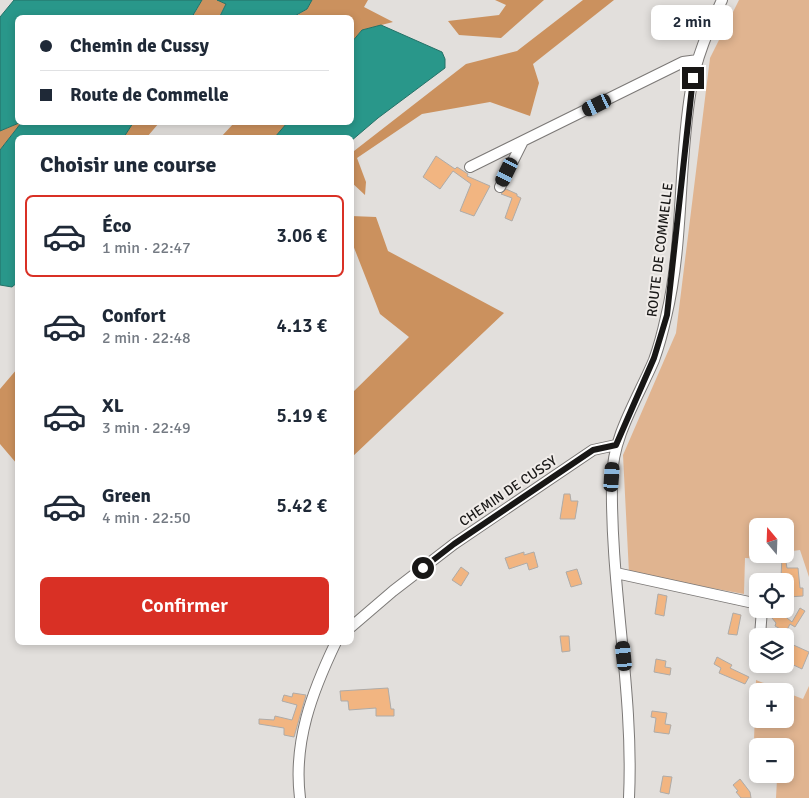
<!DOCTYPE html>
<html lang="fr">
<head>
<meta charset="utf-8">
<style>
  :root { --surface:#fff; --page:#f6f6f7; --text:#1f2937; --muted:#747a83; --line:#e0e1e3; --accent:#d93025 }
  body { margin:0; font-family:Signika,sans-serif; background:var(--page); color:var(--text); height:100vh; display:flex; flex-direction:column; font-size:19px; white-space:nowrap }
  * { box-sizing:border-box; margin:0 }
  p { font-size:16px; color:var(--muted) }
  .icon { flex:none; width:28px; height:28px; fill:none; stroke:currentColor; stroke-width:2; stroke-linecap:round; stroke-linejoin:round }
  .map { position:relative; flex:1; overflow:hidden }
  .details { position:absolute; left:15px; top:135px; width:339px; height:510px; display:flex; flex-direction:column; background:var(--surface); border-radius:8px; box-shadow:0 2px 8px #0003 }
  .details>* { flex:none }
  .banner { position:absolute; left:15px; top:15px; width:339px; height:110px; border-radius:8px; box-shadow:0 2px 8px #0003; display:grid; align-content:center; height:110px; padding:0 25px; background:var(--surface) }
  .needle { width:32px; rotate:341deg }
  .fabs { position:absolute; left:749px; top:518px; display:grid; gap:10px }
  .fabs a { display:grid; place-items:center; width:45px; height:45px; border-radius:8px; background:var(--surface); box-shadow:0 2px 8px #0003; font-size:25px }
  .end { position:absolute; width:22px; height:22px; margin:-11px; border:6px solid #181716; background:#fff; box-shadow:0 0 0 2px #fff }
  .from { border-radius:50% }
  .bubble { position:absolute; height:35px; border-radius:8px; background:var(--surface); box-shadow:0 2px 8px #0003; font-size:16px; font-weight:600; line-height:35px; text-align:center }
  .car { position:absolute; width:15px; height:30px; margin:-15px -8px; border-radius:6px; box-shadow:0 0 4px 1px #0007; background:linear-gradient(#222 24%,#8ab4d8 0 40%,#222 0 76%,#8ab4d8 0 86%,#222 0) }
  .banner b { display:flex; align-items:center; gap:18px; height:48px; font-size:19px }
  .banner b+b { border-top:1px solid var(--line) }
  .banner i { width:12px; height:12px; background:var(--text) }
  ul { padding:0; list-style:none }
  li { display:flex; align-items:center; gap:15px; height:82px; margin:0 10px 8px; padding:0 15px; border:2px solid transparent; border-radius:8px }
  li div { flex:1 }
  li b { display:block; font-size:19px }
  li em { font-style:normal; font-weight:600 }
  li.selected { border-color:var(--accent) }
  li>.icon { width:45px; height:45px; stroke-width:1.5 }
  h2 { padding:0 25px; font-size:22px; line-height:60px }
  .button { display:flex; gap:10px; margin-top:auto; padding:10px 25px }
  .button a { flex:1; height:58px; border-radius:8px; background:var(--accent); color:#fff; font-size:20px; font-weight:600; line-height:58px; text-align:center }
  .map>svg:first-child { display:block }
  .green { fill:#e0b490 }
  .forest { fill:#cb915e }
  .water { fill:#29978a; stroke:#247167 }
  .building { fill:#f2b581; stroke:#aeaba8 }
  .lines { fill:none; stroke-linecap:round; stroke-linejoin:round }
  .minor-casing { stroke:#7c7977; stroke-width:12 }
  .minor { stroke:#fff; stroke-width:10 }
  .route { stroke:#181716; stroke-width:6 }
  .labels { text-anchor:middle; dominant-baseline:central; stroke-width:4; stroke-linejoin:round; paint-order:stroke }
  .street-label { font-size:14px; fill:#181716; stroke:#f0ece9 }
</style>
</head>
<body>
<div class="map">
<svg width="809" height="798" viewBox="0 0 809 798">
  <rect width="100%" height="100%" fill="#e2dfdc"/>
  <path class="green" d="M739 0H809V577L800 550 785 552V526H758V554H782L779 560 745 558 744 594 629 573 623 455 676 333 710 58Z
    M756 680 784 691H758V719H785V692L803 699 809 686V798H776L777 779 762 774H785V746H758L757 772 753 771Z"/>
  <path class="forest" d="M202 0H217L226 4 219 17 192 18Z
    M312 0H368L364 7 393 22 362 30 351 43V18H293L307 9Z
    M495 0H544L501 38 459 35 448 21 499 15 506 5Z
    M583 0H614L533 64 539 83 530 116 490 102 422 114 357 158 366 182 365 195 351 182V156L354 151 466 64 517 51Z
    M19 123H21L0 150V131Z
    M133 123V122L159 123 147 137H124Z
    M234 123V122L287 123 275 137H221Z
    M351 216 376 217 388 251 504 313 351 458V394L409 337 380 314 351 240Z
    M17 369V464L0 444V389Z"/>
  <path class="water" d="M14 0H202L192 17 18 18V122L19 123 0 131V17Z
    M217 0H312L307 9 293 17 219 18 226 4Z
    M381 25 442 52 445 59V68L378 118 351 141V138L275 137 287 123 351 122V43L362 30Z
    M21 123H133L124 137 18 138V282L12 287 0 285V150Z"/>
  <path class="building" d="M436 156 455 169 457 167 468 174 467 176 490 186 474 216 460 211 471 184 453 171 440 189 423 177Z
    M506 189 517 194V196L521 198 512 221 505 218 512 198 501 194Z
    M564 494H570L571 501H578L575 519H560Z
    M524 552V555L534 552 538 567 529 570 527 563 509 569 505 558Z
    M782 556H785L787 568H798L800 588H803V596L788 597 787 578H781Z
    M461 567 469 573 461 586 452 580Z
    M577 569 582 584 571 587 566 572Z
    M658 594 667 596 664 616 655 614Z
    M800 608 805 611 795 627 790 624 786 632 775 626 776 623 772 618 774 611 782 614 792 622Z
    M733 613 741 615 737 635 728 634Z
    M560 636H569L570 651 562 652Z
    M789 643 809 652 802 669 785 661V651Z
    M717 657 732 665 730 668 749 677 745 684 719 673 721 668 714 664Z
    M656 659 666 661 665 667 671 668 670 675 654 672Z
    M388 688 391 709H394V716H376V708L349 710 348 701H341L340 691Z
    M293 693 306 695 294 737 284 735V728L259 724V719L274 720 275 716 292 720 297 705 282 701 284 695 292 697Z
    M652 711 667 713 665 724 671 725 669 734 654 732 656 718 651 717Z
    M663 776 672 777 669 794 660 792Z
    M740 779 750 792 751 798H741L736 792 738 791 733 785Z"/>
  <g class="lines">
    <defs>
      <path id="minor" d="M470 167 683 62 698 60
        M500 187 523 141
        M616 573 758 604
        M351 627 393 591 454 544 593 450 616 445
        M760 636 762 609
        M300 798C293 742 312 692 336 642
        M629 798C634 691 610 586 612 479 612 437 638 398 654 360 659 346 663 331 666 317 684 243 678 164 691 89 696 57 709 29 722 0"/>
    </defs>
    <use href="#minor" class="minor-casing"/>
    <use href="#minor" class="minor"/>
  </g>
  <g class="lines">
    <path class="route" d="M423 568 454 544 593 450 616 445 654 358 667 315 693 78"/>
  </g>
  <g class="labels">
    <g class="street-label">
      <text transform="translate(660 250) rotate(-83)">ROUTE DE COMMELLE</text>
      <text transform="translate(508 491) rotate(-34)">CHEMIN DE CUSSY</text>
    </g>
  </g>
</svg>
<div class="fabs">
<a><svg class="needle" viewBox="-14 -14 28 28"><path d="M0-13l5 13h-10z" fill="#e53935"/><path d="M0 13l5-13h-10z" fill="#747a83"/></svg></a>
<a><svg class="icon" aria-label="locate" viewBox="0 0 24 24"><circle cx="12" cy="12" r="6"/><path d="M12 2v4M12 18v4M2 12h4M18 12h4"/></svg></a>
<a><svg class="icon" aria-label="layers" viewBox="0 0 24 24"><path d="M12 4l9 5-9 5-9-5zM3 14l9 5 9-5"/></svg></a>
<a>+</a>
<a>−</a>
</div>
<i class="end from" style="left:423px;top:568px"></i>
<i class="end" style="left:693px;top:78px"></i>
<div class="bubble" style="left:651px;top:5px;width:82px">2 min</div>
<i class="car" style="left:597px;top:105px;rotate:244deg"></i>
<i class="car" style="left:507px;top:172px;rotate:206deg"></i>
<i class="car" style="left:612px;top:477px;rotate:4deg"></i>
<i class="car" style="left:624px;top:656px;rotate:354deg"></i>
<div class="banner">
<b><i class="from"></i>Chemin de Cussy</b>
<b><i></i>Route de Commelle</b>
</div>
<section class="details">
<h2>Choisir une course</h2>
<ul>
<li class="selected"><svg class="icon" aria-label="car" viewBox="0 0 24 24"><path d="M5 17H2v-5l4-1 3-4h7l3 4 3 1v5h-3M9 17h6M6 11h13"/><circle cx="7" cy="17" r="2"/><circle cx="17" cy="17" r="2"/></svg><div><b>Éco</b><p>1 min · 22:47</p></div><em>3.06 €</em></li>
<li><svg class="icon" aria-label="car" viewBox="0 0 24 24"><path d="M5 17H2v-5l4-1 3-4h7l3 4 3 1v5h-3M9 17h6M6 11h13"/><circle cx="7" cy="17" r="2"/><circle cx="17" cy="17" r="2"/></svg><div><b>Confort</b><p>2 min · 22:48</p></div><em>4.13 €</em></li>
<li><svg class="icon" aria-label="car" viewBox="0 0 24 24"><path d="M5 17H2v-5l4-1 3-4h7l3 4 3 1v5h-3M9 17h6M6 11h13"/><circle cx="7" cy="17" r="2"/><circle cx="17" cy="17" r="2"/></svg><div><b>XL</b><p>3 min · 22:49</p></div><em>5.19 €</em></li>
<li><svg class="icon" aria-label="car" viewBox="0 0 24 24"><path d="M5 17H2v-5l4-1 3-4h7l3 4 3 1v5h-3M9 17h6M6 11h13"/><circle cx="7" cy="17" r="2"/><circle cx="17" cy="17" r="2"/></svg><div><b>Green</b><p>4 min · 22:50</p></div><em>5.42 €</em></li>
</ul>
<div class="button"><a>Confirmer</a></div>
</section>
</div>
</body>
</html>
